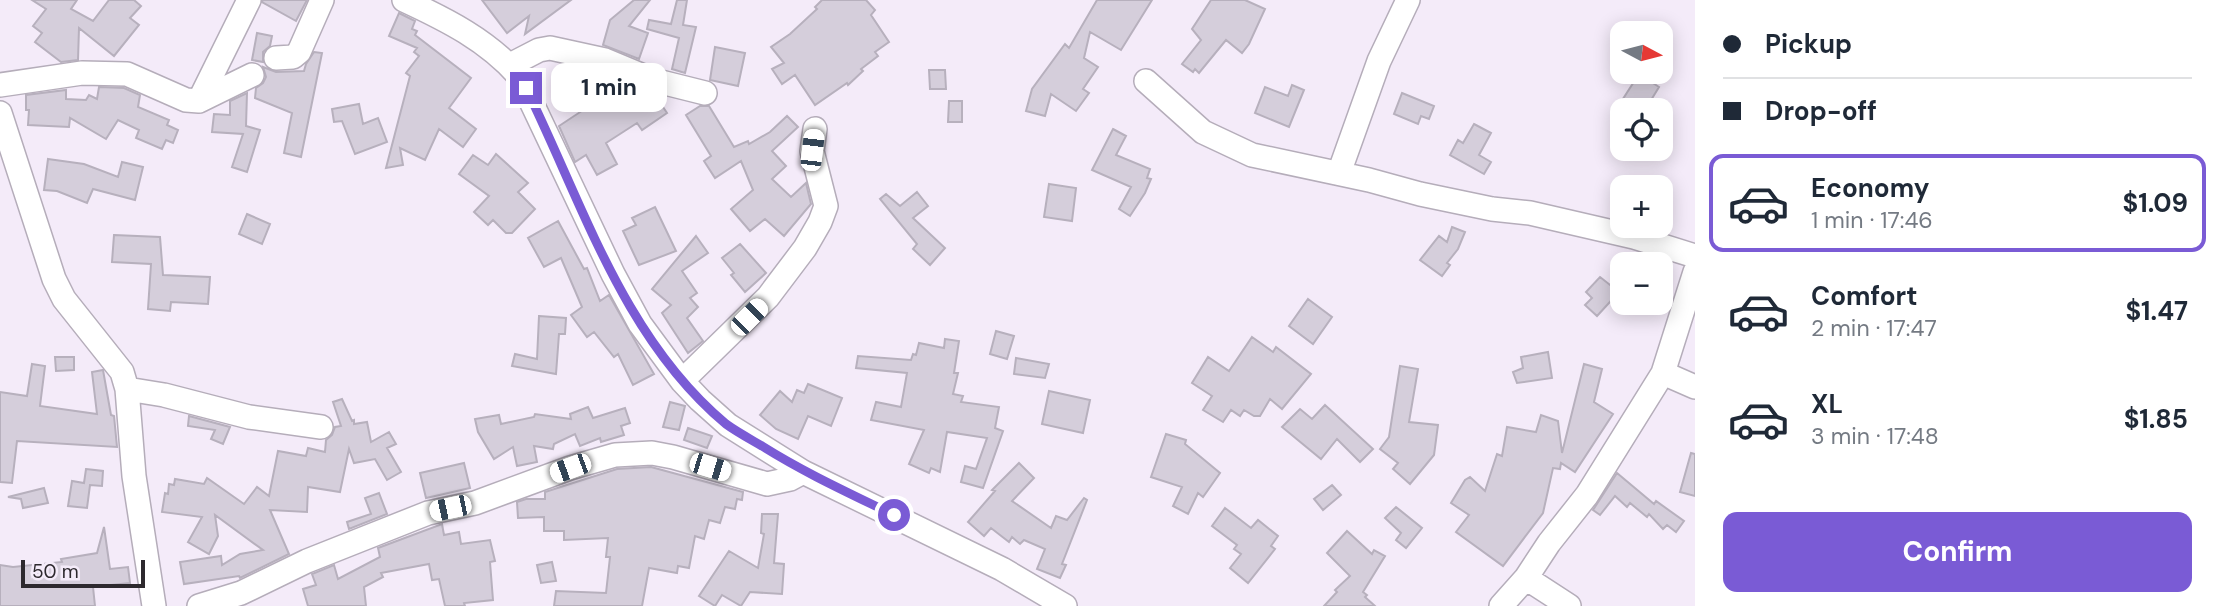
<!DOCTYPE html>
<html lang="en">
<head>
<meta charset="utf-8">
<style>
  :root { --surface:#fff; --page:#f6f6f7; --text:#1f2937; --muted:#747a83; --line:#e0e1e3; --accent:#7a5bd5 }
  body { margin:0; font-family:"DM Sans",sans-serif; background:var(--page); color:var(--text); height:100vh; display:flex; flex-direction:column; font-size:26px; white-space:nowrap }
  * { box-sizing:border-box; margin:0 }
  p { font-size:23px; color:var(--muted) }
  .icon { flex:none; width:38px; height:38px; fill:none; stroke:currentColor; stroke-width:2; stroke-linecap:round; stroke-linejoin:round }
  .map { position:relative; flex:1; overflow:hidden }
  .sheet { display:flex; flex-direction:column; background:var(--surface); width:525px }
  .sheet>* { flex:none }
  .top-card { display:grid; align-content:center; height:154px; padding:0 28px; background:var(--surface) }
  .needle { width:46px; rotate:97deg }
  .fabs { position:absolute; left:1610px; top:21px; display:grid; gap:14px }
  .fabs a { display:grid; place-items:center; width:63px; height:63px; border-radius:14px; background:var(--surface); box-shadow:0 4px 18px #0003; font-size:35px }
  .scale { position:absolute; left:21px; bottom:18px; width:124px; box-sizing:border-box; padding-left:7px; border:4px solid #2d292e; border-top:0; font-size:19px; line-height:24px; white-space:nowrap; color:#2d292e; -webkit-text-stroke:5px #f4ebf9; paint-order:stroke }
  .end { position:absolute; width:32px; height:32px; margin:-16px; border:9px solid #7a5bd5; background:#fff; box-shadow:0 0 0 4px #fff }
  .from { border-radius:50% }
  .bubble { position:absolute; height:49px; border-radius:14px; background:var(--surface); box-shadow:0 4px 18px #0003; font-size:23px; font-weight:700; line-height:49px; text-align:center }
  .car { position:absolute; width:21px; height:42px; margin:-21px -10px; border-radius:9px; box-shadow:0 0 5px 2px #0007; background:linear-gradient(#fff 24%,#345 0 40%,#fff 0 76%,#345 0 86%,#fff 0) }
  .top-card b { display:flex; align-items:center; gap:24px; height:66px; font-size:26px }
  .top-card b+b { border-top:2px solid var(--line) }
  .top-card i { width:18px; height:18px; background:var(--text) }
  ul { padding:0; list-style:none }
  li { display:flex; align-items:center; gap:21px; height:98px; margin:0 14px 10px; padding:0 14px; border:4px solid transparent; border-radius:14px }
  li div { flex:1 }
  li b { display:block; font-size:26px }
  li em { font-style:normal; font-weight:700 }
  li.current { border-color:var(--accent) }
  li>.icon { width:63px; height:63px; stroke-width:1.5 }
  .button { display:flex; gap:14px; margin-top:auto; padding:14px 28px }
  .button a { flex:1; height:80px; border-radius:14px; background:var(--accent); color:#fff; font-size:28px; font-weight:700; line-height:80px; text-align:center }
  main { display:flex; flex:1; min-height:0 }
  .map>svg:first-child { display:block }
  .building { fill:#d5cedb; stroke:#b7b0bd; stroke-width:2 }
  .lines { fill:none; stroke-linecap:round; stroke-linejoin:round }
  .minor-casing { stroke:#b5adba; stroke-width:26 }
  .minor { stroke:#fff; stroke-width:23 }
  .route { stroke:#7a5bd5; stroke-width:9 }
</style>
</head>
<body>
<main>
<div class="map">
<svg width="1695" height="606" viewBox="0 0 1695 606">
  <rect width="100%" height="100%" fill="#f4ebf9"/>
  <path class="building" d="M32 0H77L71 9 93 21 109 0H134L141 6 130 18 139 25 114 56 79 28 78 60 61 62 35 42 42 33 33 26 46 9Z
    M263 0H307L296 21 262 2Z
    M482 0H571L525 34 529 16 507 33Z
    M634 0H650L629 26 648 33 639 59 603 45 610 20Z
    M677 0H687L683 25 696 27 685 73 672 69 679 38 647 29 649 20 671 24Z
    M822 0H866L875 10 871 15 889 42 875 52 878 56 861 69 863 71 848 85 847 83 815 105 795 75 782 84 772 69 784 63 771 47 790 34 817 9 815 7Z
    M1097 0H1152L1121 50 1090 32 1084 58 1098 67 1083 89 1089 93 1076 111 1051 94 1045 116 1026 111 1032 89 1065 44 1069 48Z
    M1211 0H1245L1265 9 1249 44 1242 53 1226 40 1199 73 1195 69 1193 72 1182 64 1201 40 1192 29Z
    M399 13 415 21 412 29 417 31 415 35 471 78 449 108 476 129 463 147 439 129 425 160 400 148 403 165 386 168 410 76 406 73 419 56 414 52 417 48 389 36Z
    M257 33 272 36 270 46 263 52V62L252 60Z
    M715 47 745 53 738 86 710 80Z
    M314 52 322 53 301 157 284 153 292 113 255 98 256 88 263 83 266 77 263 67 276 72 304 71 306 64Z
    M929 70H945L946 89H930Z
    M1639 74 1659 87 1645 110H1634L1621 102Z
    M624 83 655 95 667 113 642 130 637 123 606 143 617 164 597 175 586 155 575 162 559 126Z
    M1292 85 1304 90 1289 127 1255 113 1265 87 1288 96Z
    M99 87 124 88 140 95 138 107 169 120 167 125 178 130 173 143 166 140 162 149 136 138 139 130 118 120 106 139 70 118 69 127 28 125 29 110H26V95L66 90V99L86 100 89 95 97 99Z
    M247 93 246 126 260 130 247 172 232 167 243 134 212 132 214 114 230 115V101Z
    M1402 93 1434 106 1429 119 1421 116 1418 124 1394 114Z
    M949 101H962V122H948Z
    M359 104 363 124 378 118 387 142 355 154 342 121 334 122 332 109Z
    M700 106H709L734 147 748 141 749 144 770 132 787 116 798 127 772 151 786 166 772 179 791 197 806 183 811 204 784 236 765 219 750 231 731 209 753 190 741 161 715 178 704 161 711 156 686 115Z
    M1474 124 1491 133 1479 155 1491 162 1484 174 1450 155 1458 140 1463 143Z
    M1113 129 1126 136 1116 155 1150 169 1147 178 1151 179 1145 193 1130 216 1119 209 1131 187 1092 170Z
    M496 154 528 183 518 192 535 209 512 233H506L493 220 488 225 474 212 489 196 459 174 473 155 488 165Z
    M48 159 84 164 118 177 122 162 143 167 135 200 93 189 87 203 57 191 44 190Z
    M1049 184 1076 188 1072 221 1044 217Z
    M917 192 928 206 913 218 945 248 930 265 913 249 917 244 880 199 886 194 900 206Z
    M655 207 676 251 639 265 623 231 636 225 632 218Z
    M247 214 270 224 262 244 239 234Z
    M558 221 584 269 587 268 600 301 609 295 654 374 633 385 618 354 614 357 594 332 587 337 571 315 582 307 561 258 544 267 528 238Z
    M1452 227 1465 232 1458 249 1447 263 1450 265 1442 276 1420 260 1439 236 1447 242Z
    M114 235 160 237 163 275 210 277 208 304 171 302 170 311 148 309 151 264 112 262Z
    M696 236 708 253 682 271 697 293 690 298 698 307 687 318 703 341 688 353 662 313 671 305 652 289Z
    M740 244 766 273 745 292 731 275 734 273 722 258Z
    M1600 277 1619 292 1597 316 1585 305 1592 298 1586 292Z
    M1308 299 1332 317 1313 344 1289 326Z
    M539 316 566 318 565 334H559L556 374 512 366 515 354 537 359Z
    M996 331 1014 336 1007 359 990 354Z
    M1252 337 1273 352 1276 347 1311 374 1282 409 1270 399 1260 416H1254L1244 410 1240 416 1231 410 1223 422 1203 410 1212 396 1192 383 1208 357 1229 371Z
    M945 339 959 341 954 373H958L953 394 963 396 961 402 999 407 995 428 1003 431 983 488 961 482 965 466 976 469 987 438 947 432 940 472 931 468 929 473 909 464 924 430 871 420 876 402 901 407 907 373 856 368 858 356 911 360 913 354 916 355 919 343 944 348Z
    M1548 352 1552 378 1517 383 1513 372 1523 368 1521 357Z
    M55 357H74V370L56 371Z
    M1016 358 1049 364 1045 378 1014 374Z
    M32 364 45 366 40 406 97 414 92 372 103 370 111 415 114 416 117 447 17 441 12 483 0 482V392L27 396Z
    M1584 364 1602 369 1594 402 1613 414 1575 472 1561 463 1560 469 1553 468 1543 513 1503 566 1456 532 1469 515 1451 503 1465 480 1470 477 1485 491 1497 454 1502 456 1507 427 1536 432 1541 415 1558 421 1562 453Z
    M1400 366 1418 369 1409 422 1438 425 1434 455 1410 484 1393 469 1398 463 1380 449 1389 437Z
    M808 384 842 398 831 426 808 416 798 439 776 429 760 415 780 391 792 402 797 390 804 393Z
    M1049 391 1090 400 1083 433 1042 424Z
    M342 399 352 421 354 420V424L367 422 371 442 389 432 396 444 387 448 401 472 387 480 375 459 354 463 349 449 340 492 308 487 307 512 270 510 289 554 240 578 239 576 184 584 180 562 221 556 222 565 240 554 263 550 215 515 218 536 209 554 188 542 202 517 162 512 165 493 168 494 169 484 174 485 175 479 204 484 207 478 244 504 257 487 269 496 278 451 306 456 308 448 325 452 326 440 332 435 335 427 341 426 333 402Z
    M670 402 685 406 679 430 663 427Z
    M1325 405 1373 449 1360 462 1337 439 1321 459 1282 427 1300 409 1312 419Z
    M588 407 593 418 625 408 630 423 621 426 624 435 601 442 600 438 580 446 575 434 554 444 553 449 534 446 537 462 517 466 513 447 494 459 478 432 475 419 499 415 501 424 534 417 535 414 571 419 570 414Z
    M189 416 230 427 223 444 211 439 215 430 188 426Z
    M688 428 712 436 707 448 684 440Z
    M1166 434 1186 440 1185 444 1220 473 1203 497 1198 493 1188 514 1173 506 1182 487 1151 477Z
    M1691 453 1695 454V496L1680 492Z
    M464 463 470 488 426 498 420 473Z
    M1019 463 1034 478 1012 501 1051 528 1056 516 1067 520 1084 498 1087 500 1062 564 1066 565 1060 578 1037 569 1045 549 1024 540 1020 544 1012 537 1009 542 991 528 984 536 968 522 995 491 992 490Z
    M651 467 743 492 742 500 737 499 735 509 725 507 720 523 709 520 704 539 695 536 689 568 678 566 677 573 649 568 642 606H554L556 591 606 593 610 557H606L608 538 564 540V531H544V517L518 518 517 502 526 499H545V492L617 469Z
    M86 469 103 471 102 486 90 485 87 508 68 506 72 481 84 483Z
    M1617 473 1654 504 1656 501 1684 521 1676 532 1667 525 1663 529 1649 514 1647 517 1630 503 1627 507 1615 496 1600 515 1593 510Z
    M1332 485 1341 495 1323 510 1314 499Z
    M44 488 48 503 23 508 21 499 8 497Z
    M379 493 387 514 349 529 347 522 371 514 365 498Z
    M1396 507 1422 528 1406 548 1396 540 1401 533 1385 518Z
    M1225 508 1251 528 1258 520 1278 536 1271 546 1275 549 1248 583 1230 568 1241 554 1234 549 1237 545 1212 526Z
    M762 514H778L774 563 784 564 782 594 750 592 741 606 722 595 715 606 699 596 729 551 758 568 764 534 761 533Z
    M442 524 444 535 459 532 461 544 490 540 495 561 490 562 493 600 464 603 465 606H445L439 579 432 580 429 564 381 573 383 577 364 587 366 606H308L303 589 316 585 312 574 334 565 338 579 380 557 378 548Z
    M104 527 110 569 128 567 130 583 93 587 95 606H0V565L13 567 62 562 61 559 97 553Z
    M1347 531 1372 554 1374 550 1385 556 1363 592 1367 595 1365 597 1375 606H1324L1337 592 1335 590 1350 576 1327 553Z
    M552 562 556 581 541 583 537 565Z"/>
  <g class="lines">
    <defs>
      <path id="minor" d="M404 0C447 20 487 40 519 76L613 274 640 324 682 381 700 400 728 425 803 472 1002 569 1065 606
        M276 58 293 57 299 52 322 0
        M510 65 539 50 550 48 605 60 653 80 705 93
        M1146 81 1203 132 1252 155 1369 180 1420 194 1492 209 1530 213 1634 237 1695 256
        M0 85 82 73 127 74 186 100 199 101 252 75
        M199 101 249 0
        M0 113 54 279 64 299 122 372 127 389 134 476 154 606
        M1339 173 1379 61 1408 0
        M1663 373 1695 387
        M682 381 768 297 805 248 820 222 826 206 812 151 815 129
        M127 389 164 395 249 417 321 427
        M1526 578 1569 606
        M199 606 241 593 307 561 428 513 475 503 570 468 615 455 652 453 673 457 767 484 790 479 803 472
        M1501 606 1526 578 1549 543 1587 495 1663 373 1695 272"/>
    </defs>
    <use href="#minor" class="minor-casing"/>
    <use href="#minor" class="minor"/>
  </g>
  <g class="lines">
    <path class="route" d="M526 88C583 204 623 338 726 424 737 432 750 439 762 446 805 473 849 493 894 515"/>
  </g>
</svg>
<div class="fabs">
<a><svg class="needle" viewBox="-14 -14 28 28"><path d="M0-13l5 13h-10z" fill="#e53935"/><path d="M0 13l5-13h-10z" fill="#747a83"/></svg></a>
<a><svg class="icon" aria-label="locate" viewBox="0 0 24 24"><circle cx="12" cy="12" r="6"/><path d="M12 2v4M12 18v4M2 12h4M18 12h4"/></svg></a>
<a>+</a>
<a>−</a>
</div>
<div class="scale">50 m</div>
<i class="end from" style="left:894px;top:515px"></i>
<i class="end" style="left:526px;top:88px"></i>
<div class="bubble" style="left:551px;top:63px;width:116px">1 min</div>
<i class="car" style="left:812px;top:150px;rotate:7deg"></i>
<i class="car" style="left:749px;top:317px;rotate:45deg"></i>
<i class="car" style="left:710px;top:467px;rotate:107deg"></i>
<i class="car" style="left:570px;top:468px;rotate:250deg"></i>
<i class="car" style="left:450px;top:508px;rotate:258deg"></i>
</div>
<section class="sheet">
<div class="top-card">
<b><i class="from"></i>Pickup</b>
<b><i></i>Drop-off</b>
</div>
<ul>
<li class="current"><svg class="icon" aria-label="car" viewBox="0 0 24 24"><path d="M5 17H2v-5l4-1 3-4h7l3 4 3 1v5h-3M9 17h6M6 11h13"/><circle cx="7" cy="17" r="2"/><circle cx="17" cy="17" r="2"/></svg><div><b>Economy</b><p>1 min · 17:46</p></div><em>$1.09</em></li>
<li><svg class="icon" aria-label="car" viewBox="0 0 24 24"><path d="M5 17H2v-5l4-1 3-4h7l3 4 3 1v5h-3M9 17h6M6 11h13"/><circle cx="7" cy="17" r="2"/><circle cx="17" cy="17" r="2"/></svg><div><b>Comfort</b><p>2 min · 17:47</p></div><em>$1.47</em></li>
<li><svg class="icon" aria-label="car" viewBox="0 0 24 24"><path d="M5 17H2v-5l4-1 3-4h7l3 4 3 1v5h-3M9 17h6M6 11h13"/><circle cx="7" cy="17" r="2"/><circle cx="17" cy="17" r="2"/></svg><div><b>XL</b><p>3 min · 17:48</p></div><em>$1.85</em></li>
</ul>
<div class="button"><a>Confirm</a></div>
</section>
</main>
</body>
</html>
